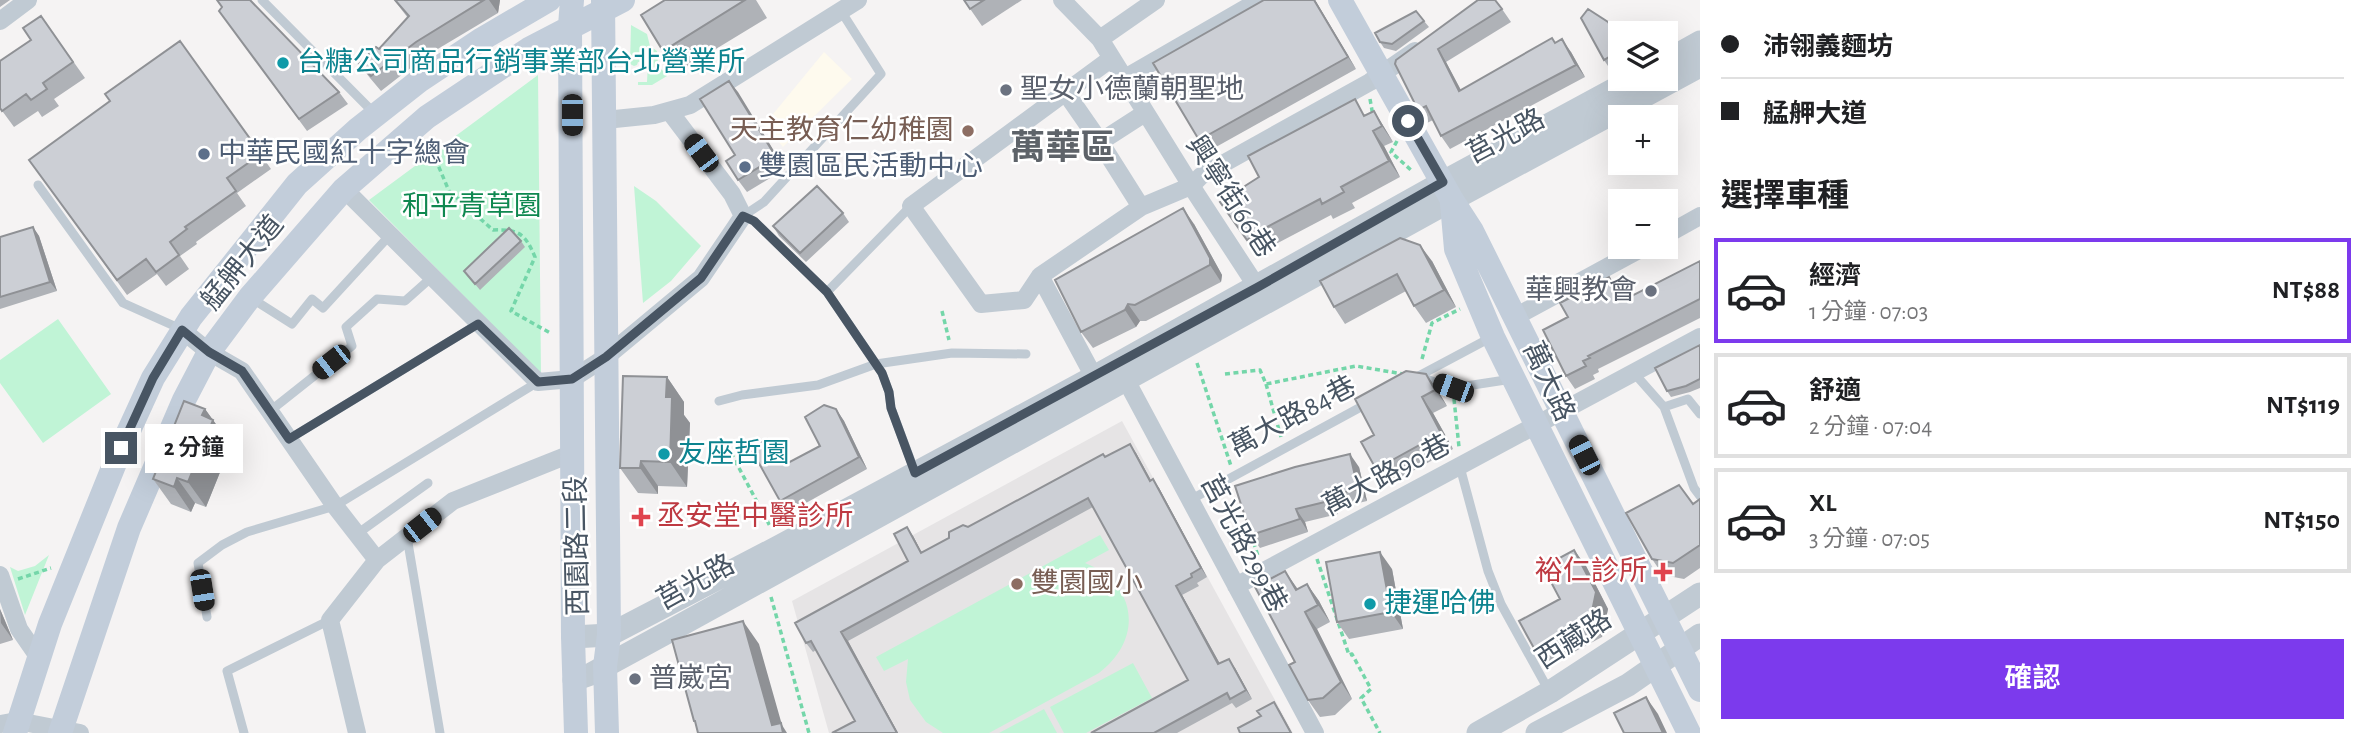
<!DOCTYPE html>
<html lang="zh-TW">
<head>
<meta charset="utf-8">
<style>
  :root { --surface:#fff; --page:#f2f2f2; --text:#202124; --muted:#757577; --line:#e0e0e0; --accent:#7c3aed }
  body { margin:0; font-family:"Alegreya Sans","Noto Sans TC",sans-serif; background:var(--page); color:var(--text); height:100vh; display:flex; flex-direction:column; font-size:26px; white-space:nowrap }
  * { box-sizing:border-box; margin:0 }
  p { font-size:23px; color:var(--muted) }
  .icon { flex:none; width:38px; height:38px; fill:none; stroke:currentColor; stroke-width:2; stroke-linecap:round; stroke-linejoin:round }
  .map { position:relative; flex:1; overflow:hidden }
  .details { display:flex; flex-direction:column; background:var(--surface); width:665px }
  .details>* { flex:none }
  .banner { display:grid; align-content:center; height:154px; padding:0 21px; background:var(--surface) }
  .fabs { position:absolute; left:1608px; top:21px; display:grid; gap:14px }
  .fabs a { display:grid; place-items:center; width:70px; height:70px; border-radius:0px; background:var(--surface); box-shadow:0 7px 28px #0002; font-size:35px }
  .end { position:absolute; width:32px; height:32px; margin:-16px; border:9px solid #485563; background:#fff; box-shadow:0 0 0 4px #fff }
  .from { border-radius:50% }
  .bubble { position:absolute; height:49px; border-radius:0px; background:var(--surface); box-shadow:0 7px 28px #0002; font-size:23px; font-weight:600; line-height:49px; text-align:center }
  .car { position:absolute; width:21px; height:42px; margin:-21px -10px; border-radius:9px; box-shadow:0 0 5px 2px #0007; background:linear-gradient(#222 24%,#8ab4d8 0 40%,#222 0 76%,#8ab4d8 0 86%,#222 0) }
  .banner b { display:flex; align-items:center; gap:24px; height:66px; font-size:26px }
  .banner b+b { border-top:2px solid var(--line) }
  .banner i { width:18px; height:18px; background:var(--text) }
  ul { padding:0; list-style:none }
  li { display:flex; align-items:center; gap:21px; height:105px; margin:0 14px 10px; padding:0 7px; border:4px solid var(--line); border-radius:0px }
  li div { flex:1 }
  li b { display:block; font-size:26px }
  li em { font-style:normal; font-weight:600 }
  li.current { border-color:var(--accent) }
  li>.icon { width:63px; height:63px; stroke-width:1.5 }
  h2 { padding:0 21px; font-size:32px; line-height:84px }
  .button { display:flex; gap:14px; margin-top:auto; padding:14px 21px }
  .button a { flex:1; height:80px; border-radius:0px; background:var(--accent); color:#fff; font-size:28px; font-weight:600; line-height:80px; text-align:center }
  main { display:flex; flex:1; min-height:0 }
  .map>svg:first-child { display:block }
  .commercial { fill:#fefaee }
  .education { fill:#e6e4e5 }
  .green { fill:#c0f4d6 }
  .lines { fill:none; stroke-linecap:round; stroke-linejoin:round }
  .path { stroke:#74d6a9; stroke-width:3.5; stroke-dasharray:5 3.5; stroke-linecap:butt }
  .service { stroke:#c0cad3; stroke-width:9 }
  .minor { stroke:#c0cad3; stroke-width:18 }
  .tertiary { stroke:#c0cad3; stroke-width:23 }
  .secondary { stroke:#c2cdda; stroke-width:24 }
  .wall { fill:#afb2b7 }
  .shaded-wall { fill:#8f9195 }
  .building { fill:#cccfd5; stroke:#8f9195; stroke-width:2 }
  .route { stroke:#485563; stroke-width:9 }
  .culture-dot { fill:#0f9aa8; stroke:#fff; stroke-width:2.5 }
  .worship-dot { fill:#6b7280; stroke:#fff; stroke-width:2.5 }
  .education-dot { fill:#8d6e63; stroke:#fff; stroke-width:2.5 }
  .service-dot { fill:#5c6f8a; stroke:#fff; stroke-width:2.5 }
  .health-dot { fill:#e0444e; stroke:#fff; stroke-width:2.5 }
  .labels { text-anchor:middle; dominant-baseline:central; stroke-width:5; stroke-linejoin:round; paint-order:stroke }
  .culture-label { font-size:28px; fill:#0d838f; stroke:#fff; text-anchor:start }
  .worship-label { font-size:28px; fill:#5b616d; stroke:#fff; text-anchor:start }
  .education-label { font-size:28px; fill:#785e54; stroke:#fff; text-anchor:end }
  .street-label { font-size:28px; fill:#485563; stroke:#fff }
  .service-label { font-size:28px; fill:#4e5e75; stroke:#fff; text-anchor:start }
  .park-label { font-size:28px; fill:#0f8850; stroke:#fff }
  .health-label { font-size:28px; fill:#be3a42; stroke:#fff; text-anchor:start }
  .district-label { font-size:35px; font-weight:bold; fill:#5e6369; stroke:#fff }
</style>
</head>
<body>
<main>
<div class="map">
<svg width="1700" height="733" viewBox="0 0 1700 733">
  <rect width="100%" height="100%" fill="#f5f3f3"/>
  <path class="commercial" d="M824 52 852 79 783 147 764 125Z"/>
  <path class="education" d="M1122 421 1293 733H829L792 601Z"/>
  <path class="green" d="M631 25 647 34 650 46 657 51 658 65 667 76 652 85H638V82H647L648 63 638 62 637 65 634 66 630 64Z
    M538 75 541 374 369 200Z
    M634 186 656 201 701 246 671 281 643 303Z
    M58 319 111 394 43 443 0 383V360Z
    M1100 535 1109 550 1085 563C1137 584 1144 639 1099 673L989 733H943L926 722 910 700 906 682 908 659 884 671 876 657Z
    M49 555 25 615 10 567 18 571 35 566Z
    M1133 663 1152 698 1086 733H1064L1050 707Z
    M1044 709 1057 733H999Z"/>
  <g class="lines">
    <path class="path" d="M1370 99 1373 116
      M1397 141 1391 152 1412 171
      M424 146 438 165 449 191 493 230C518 229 525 233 535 257L511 311 552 334
      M942 311 949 340
      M1422 359 1432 323 1460 309
      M1197 363 1231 466
      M1225 374 1260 370 1266 384 1356 366 1403 374
      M1266 384 1281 437
      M1454 399 1459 447
      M731 453 771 528
      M1251 534 1258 556
      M1317 559 1349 655 1352 654 1371 689 1361 698 1380 733
      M18 579 51 568
      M771 597 809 733"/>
    <path class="service" d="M262 0 375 114
      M38 185 123 303 181 329
      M743 216 754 221 827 292 882 373 889 392 891 408 915 472
      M743 216 764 202 881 74 841 11
      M827 292 911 206
      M251 298 292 324 312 299 323 308 390 235
      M1634 373 1664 407 1694 488 1700 496
      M1420 377 1453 388 1512 379
      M1413 379 1490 338
      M719 401 742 395 818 385 876 364 952 353 1026 354
      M1664 407 1688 399 1700 414
      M270 411 352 346 346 327 377 299 405 301 432 277
      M289 439 478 324
      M1460 467 1488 571 1501 604 1549 691
      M1190 500 1370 402
      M357 534 428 483
      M407 537 440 733
      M207 617 198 563 222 545 247 532 335 506 538 382
      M244 733 227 671 330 620"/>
    <path class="minor" d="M1062 0 1100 39 1197 195 1257 287
      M0 21 28 0
      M1100 39 1156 0
      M1125 78 1260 0
      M1066 93 1100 142 1141 207
      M605 120 654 115 690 105 858 0
      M1100 142 1145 113
      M344 189 538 382 572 379 606 357 701 278 743 216 732 194 670 112
      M1666 235 1700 216
      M1040 276 1024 300 981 304 911 206 1112 58
      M1515 317 1644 247
      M182 330 209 352 242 371 335 506 377 560
      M1094 377 1040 276 1141 207 1191 186 1201 176 1370 82 1415 51
      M1126 380 1315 733
      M0 575 19 629 39 658
      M1236 586 1700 337
      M0 724 18 721 80 733
      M357 733 330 620 377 560 453 501 573 453"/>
    <path class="tertiary" d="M1666 61 1700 42
      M573 637 609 635 780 546 1094 377 1443 182 1633 79
      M574 680 591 674 670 631 1452 200 1700 66
      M1478 733 1550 692 1700 594
      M1537 733 1628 685 1700 635"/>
    <path class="secondary" d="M572 0 570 26 573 637 576 733
      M603 0 609 635 605 666 607 733
      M1340 0 1452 200 1472 231 1700 690
      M1452 204 1456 249 1493 337 1689 733
      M15 733 50 624 121 448 153 378 191 317 297 184 358 129 419 81 482 39 549 0
      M60 733 129 528 184 400 209 352 250 297 344 189 427 117 529 49 623 0"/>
  </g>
  <path class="wall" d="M0 0H10L0 7Z
    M217 0 339 92 348 104 307 131 219 11 222 7Z
    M394 0H500L498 13 426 56 381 91 370 78 359 64 379 49 408 18Z
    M665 0H756L767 18 678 72 663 51Z
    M964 0H1022L982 26Z
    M1315 0 1356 69 1207 152 1199 140Z
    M1502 9 1511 22 1446 62 1461 90 1555 43 1571 52 1585 77 1450 149 1441 136 1433 120 1427 123 1418 110 1395 64Z
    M41 16 85 78 54 99 59 106 42 117 38 111 14 127 0 108Z
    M1424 21 1429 27 1396 51 1384 48 1380 42Z
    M1620 34V59L1608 66 1604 60Z
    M180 41 271 169 237 193 246 206 196 242 197 244 180 256 189 269 166 286 157 274 127 295 29 160 110 101Z
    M729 81 785 169 747 192 738 180 735 155Z
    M1374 111 1384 127 1393 142 1384 146 1400 177 1352 203 1355 208 1333 219 1331 215 1274 245 1258 256 1220 202 1259 177Z
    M843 213 849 222 806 262 779 236 773 226Z
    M1194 224 1222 275 1221 282 1146 321H1140L1136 327 1093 348 1081 332Z
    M33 227 39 236 57 291 0 309V237Z
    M521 241 525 247 480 290 464 271Z
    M1432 261 1456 307 1426 323 1414 306 1406 291 1345 324 1334 307 1320 281Z
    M1700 261V318L1598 369 1599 372 1593 375 1595 379 1575 389 1566 376 1568 317 1609 277 1623 300Z
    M1700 345V388L1690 392 1671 397 1667 391Z
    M1426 374 1438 391 1447 406 1433 413 1453 449 1387 485 1376 469 1374 435Z
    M667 377 684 402V415L690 423 687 487 658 486V494L638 493 620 468Z
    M205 409 231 445 206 507 195 503 191 512 171 504 153 479Z
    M836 409 844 421 867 469 788 513 780 501 820 446Z
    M1136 453 1151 480 1159 488 1207 577 1197 583 1199 586 1182 595 1220 664 1235 668 1252 699 1236 708 1232 703 1177 733H1091L1188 680 1093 507 848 641 898 733H832L855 721 816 650 813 652 806 643 908 561 913 536 922 553 968 527 1106 457Z
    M1359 467 1367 501 1337 508 1338 514 1305 522 1308 532 1260 548 1251 535Z
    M1700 499V568L1684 579 1663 575 1652 559 1693 504Z
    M1574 550 1586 566 1608 609 1602 637 1546 667 1535 650 1560 599Z
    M1392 569 1403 629 1349 639 1337 622Z
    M1307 584 1319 601 1330 622 1317 629 1352 699 1335 715 1320 717 1308 700 1295 662Z
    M0 609 13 640 0 644Z"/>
  <path class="shaded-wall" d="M489 0H500L498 13Z
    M1314 0H1315L1356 69 1348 57Z
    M1562 39 1571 52 1585 77 1576 65Z
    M1438 49 1446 62 1468 104 1459 91Z
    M729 81 738 92 785 169 776 157Z
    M1374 111 1384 127 1393 142 1382 126Z
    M1373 131 1384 146 1400 177 1389 161Z
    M1183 208 1194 224 1222 275 1221 282 1210 265Z
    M33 227 39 236 57 291 50 282Z
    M1420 245 1432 261 1456 307 1444 290Z
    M1609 277 1619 291 1631 314 1622 301Z
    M1128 304 1140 321 1136 327 1125 310Z
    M1426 374 1438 391 1447 406 1435 390Z
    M667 377 684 402V415L690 423 687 487 670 462 666 397Z
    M1422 397 1433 413 1453 449 1441 433Z
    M205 409 231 445 206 507 188 482 202 415Z
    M836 409 844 421 867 469 859 457Z
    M1130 444 1136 453 1156 490 1150 481Z
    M1350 454 1359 467 1367 501 1358 489Z
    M641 461 658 486V494L640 468Z
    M177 478 195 503 191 512 174 487Z
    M1153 479 1159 488 1207 577 1201 568Z
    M1328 496 1337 508 1338 514 1329 501Z
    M1296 509 1305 522 1308 532 1300 519Z
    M907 527 913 536 927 563 921 553Z
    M1574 550 1586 566 1608 609 1602 637 1590 621Z
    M1380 552 1392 569 1403 629 1391 612Z
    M1285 571 1297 588 1307 607 1296 590Z
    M1307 584 1319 601 1330 622 1318 605Z
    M1176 586 1182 595 1225 673 1218 664Z
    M0 609 13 640 1 623Z
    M1305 612 1317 629 1352 699 1341 682Z
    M743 621 759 644 782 725 787 733H777L772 725Z
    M841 632 848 641 898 733H897Z
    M1229 659 1235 668 1252 699 1246 690Z
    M1646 697 1658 714 1667 733H1663Z
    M1274 702 1280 711 1292 733H1291Z"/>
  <path class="building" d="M217 0H250L339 92 299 119 219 11 222 7Z
    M395 0H484L416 42 371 76 359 64 376 47 379 49 409 16Z
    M665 0H745L663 51 641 15Z
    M964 0H984L970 9Z
    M1264 0H1314L1348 57 1199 140 1153 63Z
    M1478 0H1495L1502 9 1438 49 1459 91 1552 38 1555 43 1562 39 1576 65 1441 136 1426 106 1418 110 1395 64 1396 60Z
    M1588 9 1608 22 1614 31 1620 34V50L1604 60 1581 18Z
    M1416 11 1424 21 1392 44 1380 42 1375 33Z
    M41 16 73 62 43 83 47 89 31 100 26 94 2 111 0 108V61L31 40 23 28Z
    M180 41 261 154 227 178 236 191 185 227 187 229 170 242 179 255 156 272 146 259 117 280 29 160 110 101 105 94Z
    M729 81 776 157 738 180 726 161 735 155 700 99Z
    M1355 99 1364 116 1374 111 1382 126 1373 131 1389 161 1341 187 1344 192 1322 204 1320 199 1263 229 1247 240 1220 202 1259 177 1248 156Z
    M817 186 843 213 800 253 773 226Z
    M1183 208 1210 258V265L1135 305 1128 304 1125 310 1081 332 1055 280Z
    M33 227 50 282 0 297V237Z
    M509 228 521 241 475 284 464 271Z
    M1400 238 1420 245 1444 290 1414 306 1397 274 1334 307 1320 281Z
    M1700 261V299L1588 356 1590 358 1583 361 1586 366 1566 376 1543 330 1568 317 1560 303 1609 277 1622 301Z
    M1700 345V379L1686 386 1667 391 1655 368Z
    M1406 371 1426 374 1435 390 1422 397 1441 433 1376 469 1361 442 1374 435 1355 399Z
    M623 376 667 377 666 397H672L670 462 641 461 640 468H620Z
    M184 401 205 409 202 415 213 420 188 482 177 478 174 487 153 479Z
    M824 405 836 409 859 457 780 501 751 449 767 439 786 464 820 446 805 417Z
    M1130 444 1150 481 1153 479 1201 568 1191 574 1192 577 1176 586 1218 664 1229 659 1246 690 1230 699 1227 693 1154 733H1091L1188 680 1088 498 841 632 897 733H832L855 721 811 641 806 643 795 623 908 561 894 534 907 527 921 553 949 538V532L963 525 968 527 1103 454 1105 457Z
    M1350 454 1358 489 1328 496 1329 501 1296 509 1300 519 1251 535 1235 486 1295 467Z
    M1679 485 1693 504 1700 499V545L1673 563 1652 559 1626 513Z
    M1574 550 1596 592 1590 621 1535 650 1519 621 1560 599 1543 567Z
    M1380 552 1391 612 1337 622 1326 562Z
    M1285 571 1296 590 1307 584 1318 605 1305 612 1341 682 1323 698 1308 700 1289 665 1295 662 1255 587Z
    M743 621 772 725 781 723 783 733H698L695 721H694L672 640Z
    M1646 697 1663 733H1624L1614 713Z
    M1274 702 1291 733H1240L1238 728 1261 716 1257 711Z"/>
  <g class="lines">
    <path class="route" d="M121 448 153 378 182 330 209 352 242 371 289 439 478 324 538 382 572 379 606 357 701 278 743 216 754 221 827 292 882 373 889 392 891 408 915 473 1258 287 1443 182 1408 121"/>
  </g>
  <g class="culture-dot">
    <circle cx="283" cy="63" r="7"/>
    <circle cx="664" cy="454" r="7"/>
    <circle cx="1370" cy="604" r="7"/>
  </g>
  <g class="worship-dot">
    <circle cx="1006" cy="90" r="7"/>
    <circle cx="1651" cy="291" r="7"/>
    <circle cx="635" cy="679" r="7"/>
  </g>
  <g class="education-dot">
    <circle cx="968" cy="131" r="7"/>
    <circle cx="1017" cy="584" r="7"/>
  </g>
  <g class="service-dot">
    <circle cx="204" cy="154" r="7"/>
    <circle cx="745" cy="167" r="7"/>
  </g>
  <g class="health-dot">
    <path d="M637.5 506.5h7v7h7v7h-7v7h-7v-7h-7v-7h7z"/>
    <path d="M1659.5 561.5h7v7h7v7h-7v7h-7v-7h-7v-7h7z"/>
  </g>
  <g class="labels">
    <g class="culture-label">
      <text x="297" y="63">台糖公司商品行銷事業部台北營業所</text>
      <text x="678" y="454">友座哲園</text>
      <text x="1384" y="604">捷運哈佛</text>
    </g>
    <g class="worship-label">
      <text x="1020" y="90">聖女小德蘭朝聖地</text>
      <text x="1637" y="291" text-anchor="end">華興教會</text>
      <text x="649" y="679">普崴宮</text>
    </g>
    <g class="education-label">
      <text x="954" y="131">天主教育仁幼稚園</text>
      <text x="1031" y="584" text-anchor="start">雙園國小</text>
    </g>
    <g class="street-label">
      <text transform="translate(1506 137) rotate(-28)">莒光路</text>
      <text transform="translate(1230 197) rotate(57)">興寧街66巷</text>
      <text transform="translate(243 263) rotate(-51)">艋舺大道</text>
      <text transform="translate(1548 382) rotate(65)">萬大路</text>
      <text transform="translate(1293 417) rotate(-28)">萬大路84巷</text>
      <text transform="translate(1387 476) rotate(-28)">萬大路90巷</text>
      <text transform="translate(1243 544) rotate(62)">莒光路299巷</text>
      <text transform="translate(578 546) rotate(-91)">西園路二段</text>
      <text transform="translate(696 583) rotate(-29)">莒光路</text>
      <text transform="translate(1574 640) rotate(-33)">西藏路</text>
    </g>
    <g class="service-label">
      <text x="218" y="154">中華民國紅十字總會</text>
      <text x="759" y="167">雙園區民活動中心</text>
    </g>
    <g class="park-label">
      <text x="472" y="207">和平青草園</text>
    </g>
    <g class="health-label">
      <text x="657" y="517">丞安堂中醫診所</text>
      <text x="1647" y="572" text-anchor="end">裕仁診所</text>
    </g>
    <g class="district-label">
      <text x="1063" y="148">萬華區</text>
    </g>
  </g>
</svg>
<div class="fabs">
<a><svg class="icon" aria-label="layers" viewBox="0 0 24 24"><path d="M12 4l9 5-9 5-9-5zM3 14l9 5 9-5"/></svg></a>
<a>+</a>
<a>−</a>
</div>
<i class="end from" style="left:1408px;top:121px"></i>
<i class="end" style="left:121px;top:448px"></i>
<div class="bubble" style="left:145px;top:424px;width:98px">2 分鐘</div>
<i class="car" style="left:572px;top:115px;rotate:180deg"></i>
<i class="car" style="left:701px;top:153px;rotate:323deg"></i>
<i class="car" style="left:331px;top:362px;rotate:232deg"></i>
<i class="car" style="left:1453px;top:388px;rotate:290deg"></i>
<i class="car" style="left:1584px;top:455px;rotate:333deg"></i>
<i class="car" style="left:422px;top:525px;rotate:52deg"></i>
<i class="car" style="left:202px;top:590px;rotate:171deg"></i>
</div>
<section class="details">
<div class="banner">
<b><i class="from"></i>沛翎義麵坊</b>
<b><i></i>艋舺大道</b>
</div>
<h2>選擇車種</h2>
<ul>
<li class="current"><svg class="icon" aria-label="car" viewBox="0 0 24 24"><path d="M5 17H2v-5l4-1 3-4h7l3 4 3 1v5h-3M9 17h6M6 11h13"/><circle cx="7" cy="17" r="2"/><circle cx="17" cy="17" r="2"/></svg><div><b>經濟</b><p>1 分鐘 · 07:03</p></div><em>NT$88</em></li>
<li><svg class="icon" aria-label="car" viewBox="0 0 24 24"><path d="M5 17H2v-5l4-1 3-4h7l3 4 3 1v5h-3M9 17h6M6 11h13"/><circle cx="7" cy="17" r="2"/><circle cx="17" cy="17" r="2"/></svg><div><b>舒適</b><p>2 分鐘 · 07:04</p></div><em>NT$119</em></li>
<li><svg class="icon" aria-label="car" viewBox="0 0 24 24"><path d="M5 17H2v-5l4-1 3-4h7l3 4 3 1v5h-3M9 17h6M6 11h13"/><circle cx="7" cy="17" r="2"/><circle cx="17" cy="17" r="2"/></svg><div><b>XL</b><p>3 分鐘 · 07:05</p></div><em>NT$150</em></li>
</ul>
<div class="button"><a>確認</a></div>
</section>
</main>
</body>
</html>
